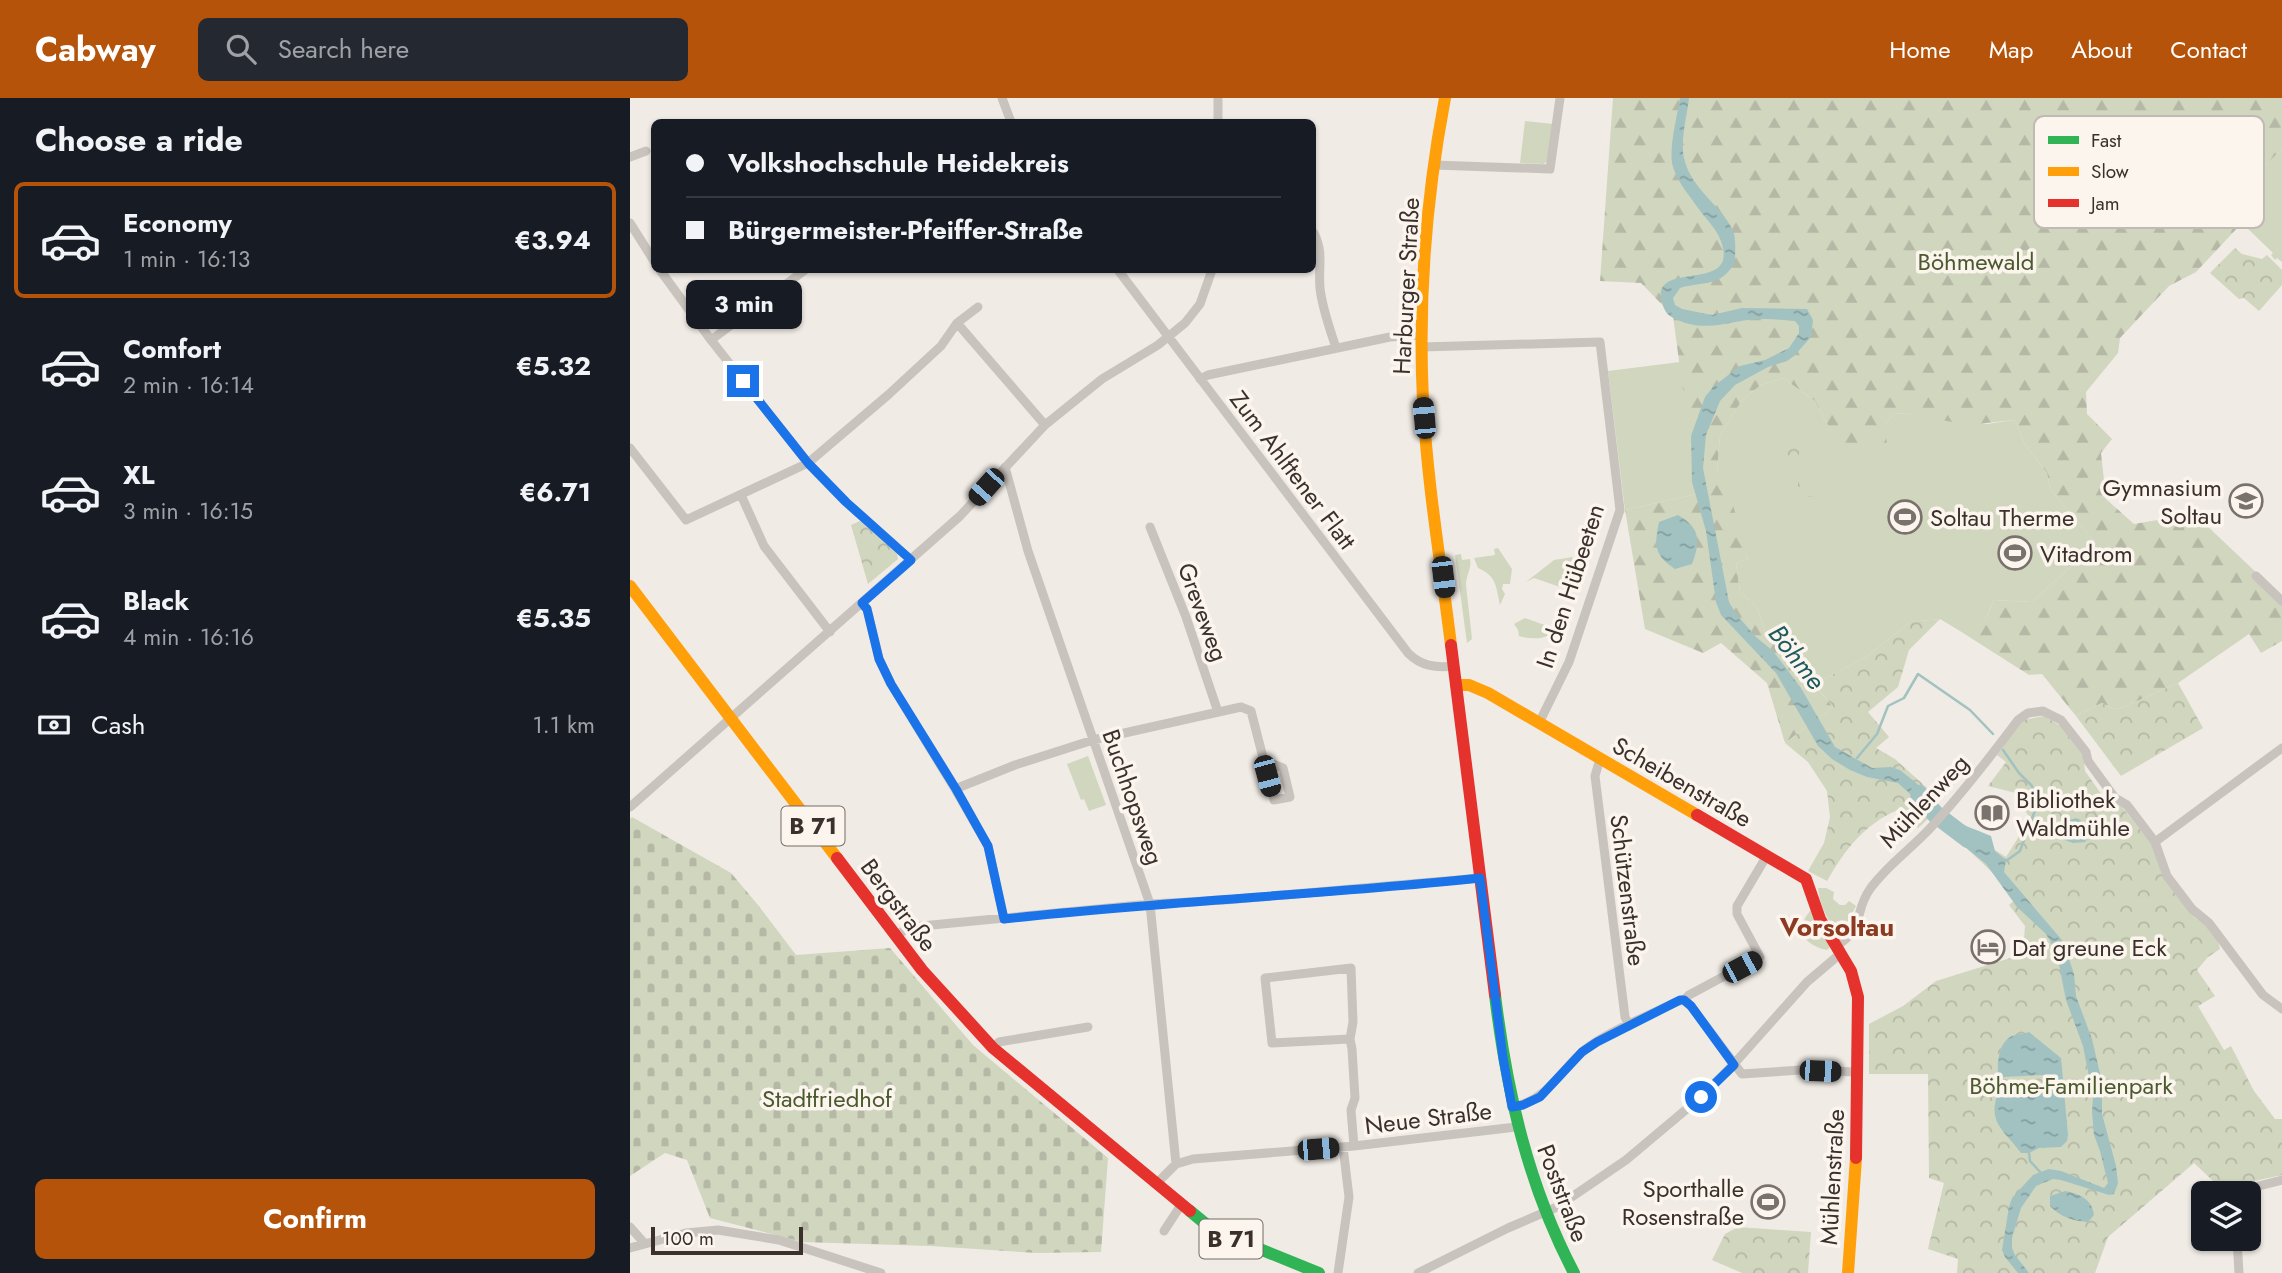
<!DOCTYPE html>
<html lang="en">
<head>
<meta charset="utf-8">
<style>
  :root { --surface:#171b24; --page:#242831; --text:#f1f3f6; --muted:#9ea1a6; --line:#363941; --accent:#b45309 }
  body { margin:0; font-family:Jost,sans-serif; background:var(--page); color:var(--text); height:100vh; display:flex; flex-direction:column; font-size:26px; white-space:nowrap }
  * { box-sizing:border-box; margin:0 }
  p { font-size:23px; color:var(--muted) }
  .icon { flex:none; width:38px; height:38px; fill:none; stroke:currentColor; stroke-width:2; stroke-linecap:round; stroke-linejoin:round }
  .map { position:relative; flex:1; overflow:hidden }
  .panel { display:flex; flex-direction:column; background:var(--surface); width:630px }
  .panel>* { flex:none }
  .top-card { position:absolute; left:21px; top:21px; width:665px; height:154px; border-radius:10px; box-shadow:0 2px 5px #0004; display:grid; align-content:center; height:154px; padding:0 35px; background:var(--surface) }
  .buttons { position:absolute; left:1561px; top:1083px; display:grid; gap:14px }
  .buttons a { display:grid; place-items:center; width:70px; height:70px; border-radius:10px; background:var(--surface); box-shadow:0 2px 5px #0004; font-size:35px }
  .scale { position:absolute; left:21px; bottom:18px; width:152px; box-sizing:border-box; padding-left:7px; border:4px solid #3b302b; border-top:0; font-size:19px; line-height:24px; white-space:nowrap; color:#3b302b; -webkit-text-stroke:5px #fbf5ee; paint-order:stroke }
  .end { position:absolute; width:32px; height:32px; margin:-16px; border:9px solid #1a73e8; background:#fff; box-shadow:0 0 0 4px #fff }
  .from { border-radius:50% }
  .bubble { position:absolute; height:49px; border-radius:10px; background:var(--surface); box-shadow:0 2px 5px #0004; font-size:23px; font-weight:700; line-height:49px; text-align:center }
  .car { position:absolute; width:21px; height:42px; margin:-21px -10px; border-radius:9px; box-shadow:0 0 5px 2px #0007; background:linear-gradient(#222 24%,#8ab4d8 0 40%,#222 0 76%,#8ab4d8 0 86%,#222 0) }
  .top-card b { display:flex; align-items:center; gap:24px; height:66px; font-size:26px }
  .top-card b+b { border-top:2px solid var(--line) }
  .top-card i { width:18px; height:18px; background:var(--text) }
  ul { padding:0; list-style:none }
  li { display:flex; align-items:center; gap:21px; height:116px; margin:0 14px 10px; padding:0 21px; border:4px solid transparent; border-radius:10px }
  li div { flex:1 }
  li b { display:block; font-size:26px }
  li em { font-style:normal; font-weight:700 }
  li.current { border-color:var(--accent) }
  li>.icon { width:63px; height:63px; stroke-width:1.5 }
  h2 { padding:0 35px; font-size:32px; line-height:84px }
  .pay { display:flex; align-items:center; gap:18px; height:77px; padding:0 35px; font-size:26px }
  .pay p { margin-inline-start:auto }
  .action { display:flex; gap:14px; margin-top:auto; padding:14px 35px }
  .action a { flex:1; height:80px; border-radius:10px; background:var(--accent); color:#fff; font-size:28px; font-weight:700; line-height:80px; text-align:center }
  header { display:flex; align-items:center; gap:42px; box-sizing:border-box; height:98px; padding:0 35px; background:var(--accent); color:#fff }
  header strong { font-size:33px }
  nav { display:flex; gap:38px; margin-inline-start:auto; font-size:24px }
  .search { width:490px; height:63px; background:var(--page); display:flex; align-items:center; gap:18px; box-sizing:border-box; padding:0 24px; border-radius:10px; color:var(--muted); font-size:26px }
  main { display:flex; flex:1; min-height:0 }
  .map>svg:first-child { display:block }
  .green { fill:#d1d6bf }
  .forest { fill:url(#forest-firs) }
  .cemetery { fill:url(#cemetery-stones) }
  .park { fill:url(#park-crowns) }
  .water { fill:url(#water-ripples) }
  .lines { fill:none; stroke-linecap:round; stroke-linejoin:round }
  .stream { stroke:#a1c2c1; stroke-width:2.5 }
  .river { stroke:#a1c2c1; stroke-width:18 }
  .street { stroke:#c9c3be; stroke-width:9 }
  .fast { stroke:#30b455; stroke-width:12 }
  .slow { stroke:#ff9f0a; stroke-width:12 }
  .jam { stroke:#e5322d; stroke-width:12 }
  .route { stroke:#1a73e8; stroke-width:9 }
  .labels { text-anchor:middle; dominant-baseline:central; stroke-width:7; stroke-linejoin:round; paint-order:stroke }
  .shield { fill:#fbf5ee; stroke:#756b66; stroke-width:2 }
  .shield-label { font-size:23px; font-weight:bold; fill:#3b302b }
  .park-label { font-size:24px; fill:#4a5a2e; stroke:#fbf5ee }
  .street-label { font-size:24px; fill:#3b302b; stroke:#fbf5ee }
  .poi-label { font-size:24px; fill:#3b302b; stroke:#fbf5ee; text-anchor:start }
  .water-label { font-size:26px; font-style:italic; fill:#1f5a5e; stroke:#fbf5ee }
  .neighbourhood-label { font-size:26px; font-weight:bold; fill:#8c3b22; stroke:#fbf5ee }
  .key { fill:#fbf5ee; stroke:#c1bab4; stroke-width:2 }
  .key-label { font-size:19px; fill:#3b302b }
</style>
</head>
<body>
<header>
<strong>Cabway</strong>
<div class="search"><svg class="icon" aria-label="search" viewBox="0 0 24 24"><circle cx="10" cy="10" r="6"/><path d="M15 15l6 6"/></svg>Search here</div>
<nav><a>Home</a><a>Map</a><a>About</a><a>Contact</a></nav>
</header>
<main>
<section class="panel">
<h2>Choose a ride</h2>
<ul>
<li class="current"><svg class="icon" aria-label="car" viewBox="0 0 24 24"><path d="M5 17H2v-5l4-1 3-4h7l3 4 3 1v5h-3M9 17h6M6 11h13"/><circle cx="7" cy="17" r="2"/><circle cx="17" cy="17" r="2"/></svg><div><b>Economy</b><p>1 min · 16:13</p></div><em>€3.94</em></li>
<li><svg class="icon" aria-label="car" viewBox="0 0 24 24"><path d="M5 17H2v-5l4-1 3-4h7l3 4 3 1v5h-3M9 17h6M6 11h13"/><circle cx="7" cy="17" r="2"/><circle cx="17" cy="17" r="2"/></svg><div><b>Comfort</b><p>2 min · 16:14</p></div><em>€5.32</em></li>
<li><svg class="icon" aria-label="car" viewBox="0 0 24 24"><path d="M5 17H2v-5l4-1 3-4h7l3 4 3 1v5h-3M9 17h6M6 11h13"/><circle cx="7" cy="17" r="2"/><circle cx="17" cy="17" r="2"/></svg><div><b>XL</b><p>3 min · 16:15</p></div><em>€6.71</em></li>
<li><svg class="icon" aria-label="car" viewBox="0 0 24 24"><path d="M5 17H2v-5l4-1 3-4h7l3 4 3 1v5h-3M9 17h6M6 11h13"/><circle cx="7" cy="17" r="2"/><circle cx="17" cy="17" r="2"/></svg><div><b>Black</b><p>4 min · 16:16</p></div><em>€5.35</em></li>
</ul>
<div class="pay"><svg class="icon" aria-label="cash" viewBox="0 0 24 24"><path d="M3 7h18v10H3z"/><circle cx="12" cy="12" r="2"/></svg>Cash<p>1.1 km</p></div>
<div class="action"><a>Confirm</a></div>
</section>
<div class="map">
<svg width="1652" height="1175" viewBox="0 0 1652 1175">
  <defs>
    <pattern id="forest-firs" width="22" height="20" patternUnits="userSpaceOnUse" patternTransform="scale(1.75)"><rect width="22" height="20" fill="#d1d6bf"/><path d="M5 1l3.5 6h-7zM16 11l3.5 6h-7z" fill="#b4b8a4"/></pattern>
    <pattern id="cemetery-stones" width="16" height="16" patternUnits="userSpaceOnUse" patternTransform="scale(1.75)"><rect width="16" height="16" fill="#d1d6bf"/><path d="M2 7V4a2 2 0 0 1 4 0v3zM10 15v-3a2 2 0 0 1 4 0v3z" fill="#b4b8a4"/></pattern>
    <pattern id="park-crowns" width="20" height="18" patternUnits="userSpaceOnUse" patternTransform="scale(1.75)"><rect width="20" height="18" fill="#d1d6bf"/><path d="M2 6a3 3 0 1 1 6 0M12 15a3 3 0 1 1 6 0" fill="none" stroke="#b4b8a4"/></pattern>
    <pattern id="water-ripples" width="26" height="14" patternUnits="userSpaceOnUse" patternTransform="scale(1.75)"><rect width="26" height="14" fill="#a1c2c1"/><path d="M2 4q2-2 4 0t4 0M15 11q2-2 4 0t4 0" fill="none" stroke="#849e9d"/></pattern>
  </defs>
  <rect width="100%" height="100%" fill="#f0ebe5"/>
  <path class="green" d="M895 23 923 26 919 61 914 66 890 65Z
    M1652 51V164L1647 160 1645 162 1641 157 1643 155 1612 125V90Z
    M1050 264 1067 396 995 412 978 273Z
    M1153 280 1185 303 1201 333 1255 327 1263 316 1277 315 1357 326 1385 322 1394 345 1417 375 1420 391 1466 446 1402 504 1364 502 1353 527 1342 533H1330L1310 521 1280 524 1235 560 1184 586 1160 558 1135 534 1127 509 1110 494 1106 465 1118 461 1087 374 1090 338 1112 302 1131 287Z
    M868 450 882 471 880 486H873L872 491 875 496 870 507C866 489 867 478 848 470L844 460 865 457 864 451Z
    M831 456 832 462 840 461C842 471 836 476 836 487L842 541 837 545 825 457Z
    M943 459 933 490 904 480 896 484 924 462Z
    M895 520 923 530 928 528C921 542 903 542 889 538L888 532 884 526Z
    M458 658 476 707 459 713 454 701 451 702 437 666Z
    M1188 790H1196L1204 794 1203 801 1210 807H1215L1219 803 1226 808 1217 826 1211 833 1205 832C1196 819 1190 806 1188 790Z
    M1181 812 1200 849 1197 852C1173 847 1164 831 1181 812Z"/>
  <path class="forest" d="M983 0H1652V51L1612 90V125L1566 174 1539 188 1490 240 1488 255 1456 294 1457 316 1482 341 1471 355 1476 401 1504 426 1551 418 1573 424 1652 499V543L1631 555 1619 536 1548 585 1494 609 1484 611 1472 605 1446 618 1412 576 1399 577 1330 533C1355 533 1355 522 1364 502L1402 504 1466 446 1420 391 1417 375 1394 345 1385 322 1337 327 1277 315 1263 316 1255 327 1257 347H1244L1224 358 1201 333 1185 303 1153 280 1131 287 1112 302 1090 338 1087 374 1095 378 1118 461 1106 465 1110 494 1127 509 1135 534 1160 558 1203 609 1155 645 1137 585 1091 545 1073 555 1015 531 995 412 1067 396 1043 218 1011 185 970 183Z"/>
  <path class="cemetery" d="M2 719 101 775 128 807 166 857 260 850 343 947 478 1060 471 1154 407 1155 300 1148 172 1144 80 1120 57 1062 35 1055 0 1078V721Z"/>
  <path class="park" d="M1605 150 1612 156 1632 161 1637 157 1652 172V187L1629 213 1614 200 1609 201 1580 175Z
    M1158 347 1170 351 1168 360C1176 366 1174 373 1179 380 1183 385 1188 387 1191 392L1190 397 1178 399 1171 397 1168 392V384L1149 358 1151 353 1157 352Z
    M230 423 267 455 268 461 238 486 221 427Z
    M1310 521 1279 552 1268 589 1238 614 1259 639 1246 650 1265 661 1306 698 1309 707 1340 736 1376 759 1400 721 1386 695 1358 688 1376 664 1367 657 1393 622 1414 618 1431 628 1453 657 1455 673 1474 700 1493 710 1526 752 1531 775 1565 820 1575 826 1588 844 1590 851 1578 859 1567 872 1585 898 1568 908 1594 952 1601 948 1624 993 1645 1021H1652V1077L1615 1085 1596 1095 1564 1065 1478 1139 1465 1175H1327L1328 1161 1298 1151 1314 1085 1299 1080 1298 976H1239V926L1273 908 1306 883 1393 856 1395 828 1379 807 1388 799 1324 738 1298 721 1288 730 1268 712C1234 726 1215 752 1197 783L1178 773 1194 745 1200 719 1197 693 1178 664 1155 645 1203 609 1184 586 1235 560 1280 524Z
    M1548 585 1573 630 1491 678 1446 618 1472 605 1484 611 1494 609Z
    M1108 1129 1181 1134 1178 1175H1112L1082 1162 1095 1136Z"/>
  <path class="water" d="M1050 0H1059C1057 18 1050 42 1054 60 1061 93 1096 110 1104 136 1106 144 1105 155 1105 164 1091 190 1072 183 1050 190L1043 200 1045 207 1052 211 1082 217 1112 210 1177 211 1183 222 1181 239 1164 258 1157 263 1138 269 1105 287 1090 303 1076 337 1073 370 1099 504 1107 517 1126 539 1143 553 1171 590 1205 649 1242 670 1261 669 1270 672 1291 689 1307 709 1300 718 1290 705 1268 685 1237 679 1220 672 1202 661 1188 648 1146 575 1091 517 1086 504 1076 433 1062 384 1061 338 1075 299 1084 288 1110 268 1135 262 1159 250 1169 235V228L1165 223C1147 221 1129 220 1111 223 1089 227 1070 232 1048 222 1039 219 1034 214 1032 204 1020 161 1107 196 1092 146 1088 132 1076 121 1068 110 1059 97 1048 85 1043 69 1038 52 1047 19 1050 0Z
    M1048 417C1070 430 1071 442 1062 466L1045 471C1024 457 1024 448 1029 424Z
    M1446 720C1458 725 1465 733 1455 744L1443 745 1432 741 1429 733 1430 725Z
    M1323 721C1335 729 1348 732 1361 738L1365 753 1376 762 1374 774 1431 841 1436 852 1444 876 1446 898 1462 941 1472 984V1016L1486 1068 1488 1085 1484 1096 1479 1097 1431 1082 1423 1081 1406 1088 1391 1110 1382 1140V1150L1385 1157 1399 1175H1388L1375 1159 1372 1152 1379 1109 1382 1100 1403 1077 1419 1071 1431 1073 1474 1090 1478 1085 1470 1053 1464 1037 1462 1014 1463 999 1453 948 1436 902 1426 851 1415 835 1387 809 1356 766 1315 733Z
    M1399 934 1431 960 1438 1037 1437 1043 1431 1049 1409 1050 1399 1055H1391C1374 1031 1356 1025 1369 992L1404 991 1413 989 1417 980 1414 977 1373 979 1368 974C1367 962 1370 943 1382 938 1387 936 1394 936 1399 934Z
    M1435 1093C1450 1096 1462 1101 1464 1117L1458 1124C1444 1123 1430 1119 1420 1108V1098Z"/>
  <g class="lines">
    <path class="stream" d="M1373 652 1389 675 1402 688 1407 707 1390 753 1376 763
      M1227 660 1247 636 1258 608 1274 600 1288 576 1340 612 1363 636
      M1399 1055 1400 1063 1411 1075"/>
    <path class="river" d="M1289 696 1305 716 1338 741"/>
    <path class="street" d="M372 0 381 24
      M588 24V0
      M0 59 16 53
      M804 67 920 71 930 0
      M0 125 24 163
      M684 135C694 155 688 169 690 190 692 210 700 231 706 250
      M30 172 81 242 178 365 216 404 281 462
      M488 172 778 555C791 568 805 570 824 568
      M327 225 415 327
      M81 242 175 172
      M792 249 970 244 990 412 939 564 909 625
      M570 281 578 277 760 239 792 237
      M0 350 56 422 178 365 258 297 311 248 327 225 348 209
      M375 369 398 453 520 806 546 1066
      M111 397 134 448 200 534
      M520 429 556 519 588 614
      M1626 478 1652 503
      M232 505 237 511 249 561 261 586 325 691 358 748 374 821
      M970 661 965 678 995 919 999 928
      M325 691 385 667 463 642 611 609 621 613 644 702 660 699 653 670 633 662
      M0 709 330 418 415 327 472 281 528 247 555 225 570 206 582 172
      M1525 744 1652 650
      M266 837 281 829 520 806 595 802 850 780
      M1206 848C1236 830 1223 815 1240 791 1258 766 1284 749 1304 726 1334 693 1361 658 1388 622L1398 615 1413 613 1431 622 1456 654 1458 663 1485 700 1497 707 1525 744 1537 778 1562 811 1579 825 1633 897 1652 911
      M1054 902 1061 908 1112 976 1171 972 1227 974
      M720 941 642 945 635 880 721 870 723 924 720 941 722 951 725 1000 721 1012 724 1048
      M363 950 369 944 458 929
      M882 1009C914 1004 928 977 950 956 969 937 1020 917 1046 904L1054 902 1059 897 1130 859 1107 816V808L1136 759
      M526 1086 546 1066 563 1061 724 1048 886 1029
      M1606 1096 1609 1093 1652 1082
      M0 1129 15 1146
      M534 1133 551 1107
      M1607 1141 1609 1175
      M0 1150 56 1135 88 1132 149 1142 251 1175
      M708 1175 719 1099 713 1049
      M788 1175 878 1130 927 1109 996 1062 1071 999 1103 967 1177 884 1210 856"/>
    <path class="fast" d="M865 897C877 995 898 1087 944 1175
      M560 1113 583 1132 689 1175"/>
    <path class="slow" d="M815 0C796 100 788 201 793 303 797 384 811 466 821 547
      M0 488 207 760
      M826 587H839L858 595 1067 717
      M1218 1175 1226 1060"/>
    <path class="jam" d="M821 547 865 897
      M1067 717 1176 781 1190 821 1221 873 1228 899 1226 1060
      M207 760 292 872 363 950 560 1113"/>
  </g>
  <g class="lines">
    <path class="route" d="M113 283 178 365 216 404 281 462 232 505 237 511 249 561 261 586 326 691 358 748 374 821C533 803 692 797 850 780L873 960 882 1009 893 1007 910 999 952 954 967 944 1050 902H1054L1061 908 1104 967 1071 999"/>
  </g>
  <defs>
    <symbol id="school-ring" viewBox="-11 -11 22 22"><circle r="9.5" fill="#fbf5ee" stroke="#7a716c" stroke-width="1.5"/><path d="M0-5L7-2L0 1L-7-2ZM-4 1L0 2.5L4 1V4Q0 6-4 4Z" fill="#7a716c"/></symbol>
    <symbol id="stadium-ring" viewBox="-11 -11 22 22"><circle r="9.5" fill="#fbf5ee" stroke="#7a716c" stroke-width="1.5"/><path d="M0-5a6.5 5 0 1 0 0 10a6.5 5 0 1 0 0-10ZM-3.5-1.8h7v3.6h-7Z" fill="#7a716c"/></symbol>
    <symbol id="library-ring" viewBox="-11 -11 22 22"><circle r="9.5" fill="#fbf5ee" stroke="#7a716c" stroke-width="1.5"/><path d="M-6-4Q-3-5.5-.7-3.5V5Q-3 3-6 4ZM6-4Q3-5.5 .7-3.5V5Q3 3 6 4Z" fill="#7a716c"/></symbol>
    <symbol id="hotel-ring" viewBox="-11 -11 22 22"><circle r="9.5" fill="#fbf5ee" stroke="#7a716c" stroke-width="1.5"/><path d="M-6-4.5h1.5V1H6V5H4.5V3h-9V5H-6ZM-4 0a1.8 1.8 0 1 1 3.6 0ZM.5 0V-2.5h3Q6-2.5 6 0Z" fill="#7a716c"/></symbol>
  </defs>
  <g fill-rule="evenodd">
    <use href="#school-ring" x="1597" y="384" width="38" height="38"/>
    <use href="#stadium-ring" x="1256" y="400" width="38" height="38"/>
    <use href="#stadium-ring" x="1366" y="436" width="38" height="38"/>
    <use href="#library-ring" x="1343" y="696" width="38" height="38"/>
    <use href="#hotel-ring" x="1339" y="830" width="38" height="38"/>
    <use href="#stadium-ring" x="1119" y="1085" width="38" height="38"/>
  </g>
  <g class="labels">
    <g class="shield">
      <rect x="151.5" y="708.5" width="63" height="39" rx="5"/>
      <rect x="569.5" y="1121.5" width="63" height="39" rx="5"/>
    </g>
    <g class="shield-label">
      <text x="183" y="728">B 71</text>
      <text x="601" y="1141">B 71</text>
    </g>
    <g class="park-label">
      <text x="1346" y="163">Böhmewald</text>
      <text x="1441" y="987">Böhme-Familienpark</text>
      <text x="197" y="1000">Stadtfriedhof</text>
    </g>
    <g class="street-label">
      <text transform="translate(776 188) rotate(-87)">Harburger Straße</text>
      <text transform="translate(663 372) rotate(53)">Zum Ahlftener Flatt</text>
      <text transform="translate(940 488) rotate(-72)">In den Hübeeten</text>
      <text transform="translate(573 514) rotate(70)">Greveweg</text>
      <text transform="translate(1052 684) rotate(30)">Scheibenstraße</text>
      <text transform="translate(503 699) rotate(71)">Buchhopsweg</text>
      <text transform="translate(1294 703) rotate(-47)">Mühlenweg</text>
      <text transform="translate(998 792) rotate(83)">Schützenstraße</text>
      <text transform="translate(269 807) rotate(53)">Bergstraße</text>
      <text transform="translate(798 1020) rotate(-7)">Neue Straße</text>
      <text transform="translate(1202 1079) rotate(-87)">Mühlenstraße</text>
      <text transform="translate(933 1095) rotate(69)">Poststraße</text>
    </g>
    <g class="poi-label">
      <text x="1592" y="389" text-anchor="end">Gymnasium<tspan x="1592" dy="28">Soltau</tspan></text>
      <text x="1300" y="419">Soltau Therme</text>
      <text x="1410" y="455">Vitadrom</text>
      <text x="1386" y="701">Bibliothek<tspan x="1386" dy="28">Waldmühle</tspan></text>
      <text x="1382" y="849">Dat greune Eck</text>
      <text x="1114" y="1090" text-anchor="end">Sporthalle<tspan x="1114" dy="28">Rosenstraße</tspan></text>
    </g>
    <g class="water-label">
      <text transform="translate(1167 559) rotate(52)">Böhme</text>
    </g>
    <g class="neighbourhood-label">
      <text x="1207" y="829">Vorsoltau</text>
    </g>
  </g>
  <rect x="1404" y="18" width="230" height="112" rx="10" class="key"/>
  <rect x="1418" y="38" width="31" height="8" fill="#30b455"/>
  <rect x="1418" y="69" width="31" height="9" fill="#ff9f0a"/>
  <rect x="1418" y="101" width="31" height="8" fill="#e5322d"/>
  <g class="key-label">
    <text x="1461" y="49">Fast</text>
    <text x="1461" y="80">Slow</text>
    <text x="1461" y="112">Jam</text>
  </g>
</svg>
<div class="buttons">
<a><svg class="icon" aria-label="layers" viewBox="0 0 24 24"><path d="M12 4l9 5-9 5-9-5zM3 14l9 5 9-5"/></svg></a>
</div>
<div class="scale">100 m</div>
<i class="end from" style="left:1071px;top:999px"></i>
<i class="end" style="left:113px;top:283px"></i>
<div class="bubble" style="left:56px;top:182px;width:116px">3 min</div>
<i class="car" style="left:794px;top:320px;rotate:355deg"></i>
<i class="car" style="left:356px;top:389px;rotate:222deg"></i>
<i class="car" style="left:813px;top:479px;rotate:173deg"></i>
<i class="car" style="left:637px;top:678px;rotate:165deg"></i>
<i class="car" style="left:1112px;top:869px;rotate:62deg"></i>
<i class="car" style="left:1190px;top:973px;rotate:92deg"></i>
<i class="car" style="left:688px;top:1051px;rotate:85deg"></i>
<div class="top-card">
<b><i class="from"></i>Volkshochschule Heidekreis</b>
<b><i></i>Bürgermeister-Pfeiffer-Straße</b>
</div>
</div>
</main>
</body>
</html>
